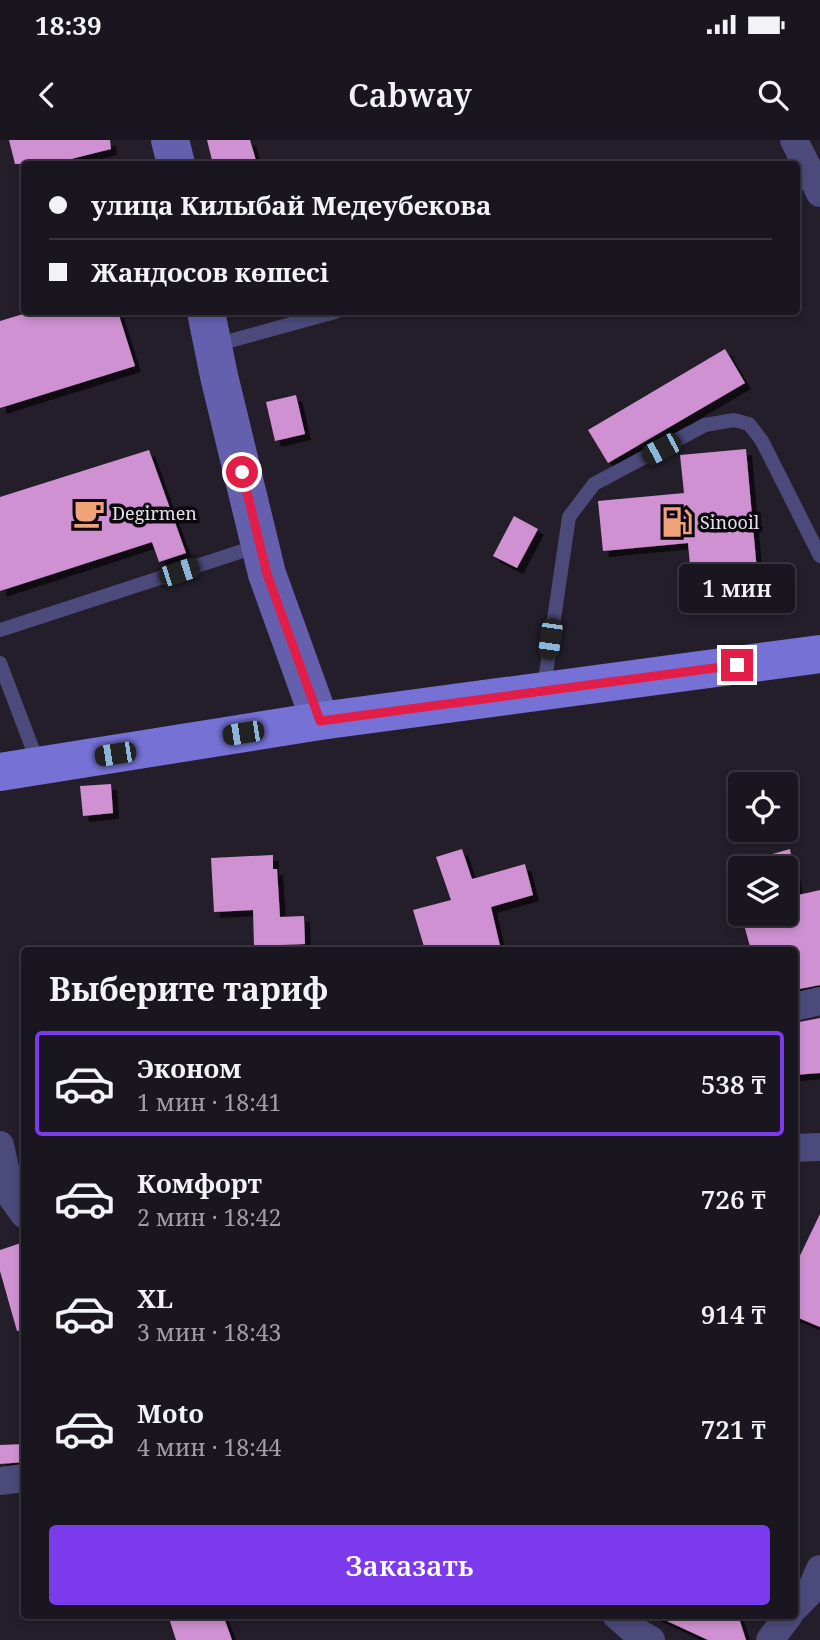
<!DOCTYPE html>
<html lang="ru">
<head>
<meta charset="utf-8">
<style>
  :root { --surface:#1a1620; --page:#27232d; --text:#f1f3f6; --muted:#9f9fa5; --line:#38353e; --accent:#7c3aed }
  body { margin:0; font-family:"Noto Serif",serif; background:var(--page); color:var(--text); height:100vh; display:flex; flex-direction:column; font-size:26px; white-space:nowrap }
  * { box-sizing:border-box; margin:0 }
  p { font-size:23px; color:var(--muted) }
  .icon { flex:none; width:38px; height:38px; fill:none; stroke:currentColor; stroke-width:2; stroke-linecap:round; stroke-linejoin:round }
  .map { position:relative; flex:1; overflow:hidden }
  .details { position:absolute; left:21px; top:807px; width:777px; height:672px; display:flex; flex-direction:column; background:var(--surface); border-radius:7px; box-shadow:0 4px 10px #0003,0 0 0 2px var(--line) }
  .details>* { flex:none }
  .guide { position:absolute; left:21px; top:21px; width:779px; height:154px; border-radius:7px; box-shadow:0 4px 10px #0003,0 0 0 2px var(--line); display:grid; align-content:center; height:154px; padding:0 28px; background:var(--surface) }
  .fabs { position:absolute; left:728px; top:632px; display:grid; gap:14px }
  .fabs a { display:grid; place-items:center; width:70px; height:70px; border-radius:7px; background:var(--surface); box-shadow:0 4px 10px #0003,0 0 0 2px var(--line); font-size:35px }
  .end { position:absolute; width:32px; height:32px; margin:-16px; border:9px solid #e11d48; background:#fff; box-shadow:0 0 0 4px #fff }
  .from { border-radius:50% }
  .bubble { position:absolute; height:49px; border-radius:7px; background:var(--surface); box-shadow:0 4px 10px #0003,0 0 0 2px var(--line); font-size:23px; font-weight:600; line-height:49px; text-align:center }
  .car { position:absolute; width:21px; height:42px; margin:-21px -10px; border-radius:9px; box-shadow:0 0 5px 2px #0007; background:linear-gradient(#222 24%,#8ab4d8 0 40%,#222 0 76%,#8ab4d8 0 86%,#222 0) }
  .guide b { display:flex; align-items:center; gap:24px; height:66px; font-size:26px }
  .guide b+b { border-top:2px solid var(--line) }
  .guide i { width:18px; height:18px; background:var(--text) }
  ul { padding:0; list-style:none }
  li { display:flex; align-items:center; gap:21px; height:105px; margin:0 14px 10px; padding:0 14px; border:4px solid transparent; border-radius:7px }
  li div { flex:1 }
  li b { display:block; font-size:26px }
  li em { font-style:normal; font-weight:600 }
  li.on { border-color:var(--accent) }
  li>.icon { width:63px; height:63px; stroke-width:1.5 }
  h2 { padding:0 28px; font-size:32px; line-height:84px }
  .button { display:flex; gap:14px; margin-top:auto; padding:14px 28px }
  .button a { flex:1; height:80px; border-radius:7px; background:var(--accent); color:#fff; font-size:28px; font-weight:600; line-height:80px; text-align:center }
  .status { display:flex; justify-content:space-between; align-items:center; height:49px; padding:0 35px; background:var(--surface); direction:ltr }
  .status svg { height:19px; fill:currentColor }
  header { display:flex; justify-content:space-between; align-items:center; height:91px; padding:0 28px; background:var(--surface); font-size:32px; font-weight:600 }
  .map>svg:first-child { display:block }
  .building { fill:#cf91d2; filter:url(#shadow) }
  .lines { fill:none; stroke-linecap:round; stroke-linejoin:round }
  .lane { stroke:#4b4a7a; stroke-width:14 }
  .street { stroke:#4b4a7a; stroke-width:28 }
  .secondary { stroke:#6460ad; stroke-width:38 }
  .primary { stroke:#7671d5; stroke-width:38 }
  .route { stroke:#e11d48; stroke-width:9 }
  .labels { text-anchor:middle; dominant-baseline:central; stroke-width:7; stroke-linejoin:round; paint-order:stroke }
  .poi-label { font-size:18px; fill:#e5e1ea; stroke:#0b090e; text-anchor:start }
</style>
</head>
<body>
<div class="status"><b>18:39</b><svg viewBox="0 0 49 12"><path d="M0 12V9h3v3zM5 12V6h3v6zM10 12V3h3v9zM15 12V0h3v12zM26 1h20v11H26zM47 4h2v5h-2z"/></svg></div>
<header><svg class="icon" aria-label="back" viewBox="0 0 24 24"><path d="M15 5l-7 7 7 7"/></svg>Cabway<svg class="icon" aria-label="search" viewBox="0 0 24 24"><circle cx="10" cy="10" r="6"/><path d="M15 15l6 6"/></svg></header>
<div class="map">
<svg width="820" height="1500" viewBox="0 0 820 1500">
  <defs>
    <filter id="shadow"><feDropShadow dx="6" dy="6" stdDeviation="0" flood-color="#0009"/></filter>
  </defs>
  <rect width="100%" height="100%" fill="#231e2a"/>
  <path class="building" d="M9 0H110L111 9 51 24H15Z
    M207 0H250L257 24H213Z
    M30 172H118L135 226 0 268V181Z
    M725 209 745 243 608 323 588 290Z
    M296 255 305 294 275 301 266 262Z
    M746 309 757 431 691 437 688 403 603 411 598 361 684 353 680 315Z
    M149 310 186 413 159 422 152 402 0 451V357Z
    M514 376 538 389 517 428 493 416Z
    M111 644 113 673 83 676 80 646Z
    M462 709 472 739 525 724 533 755 491 767 501 810H425L413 770 451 760 436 717Z
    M790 709 798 755 820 750V845L794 850V810H751L741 774H786V728H740V771L727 727Z
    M273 715V729H277L280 777 304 776 305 804 254 806 253 770 214 772 211 718Z
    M820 878V933L794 935V883Z
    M820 1074V1187L794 1176V1128Z
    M24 1102V1190L17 1191 0 1131V1110Z
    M24 1304V1322L0 1324V1305Z
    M168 1475H223L232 1500H176Z
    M654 1475H738L746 1500H708Z"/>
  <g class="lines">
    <path class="lane" d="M215 205 335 172
      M0 490 258 406
      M0 523 38 623
      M544 547 569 377 594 344 705 285 734 280 749 284 762 301 820 416"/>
    <path class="street" d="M794 0 820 53
      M794 867 820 861
      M0 1005 11 1056 24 1074
      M794 1008 820 1007
      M0 1341 24 1338
      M794 1468 810 1452 820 1429
      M616 1475 632 1489 651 1500
      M770 1500 789 1475"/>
    <path class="secondary" d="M170 0 176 24
      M206 172 219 236 267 434 320 581"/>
    <path class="primary" d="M0 632 320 581 820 514"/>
  </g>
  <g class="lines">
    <path class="route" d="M242 332 267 434 320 581 737 525"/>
  </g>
  <defs>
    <symbol id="cafe-bare" viewBox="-9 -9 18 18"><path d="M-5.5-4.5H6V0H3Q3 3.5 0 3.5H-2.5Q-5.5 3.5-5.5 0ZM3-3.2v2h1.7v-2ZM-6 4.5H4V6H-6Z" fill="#f0a279" stroke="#0b090e" stroke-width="2.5" paint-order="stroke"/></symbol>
    <symbol id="fuel-bare" viewBox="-9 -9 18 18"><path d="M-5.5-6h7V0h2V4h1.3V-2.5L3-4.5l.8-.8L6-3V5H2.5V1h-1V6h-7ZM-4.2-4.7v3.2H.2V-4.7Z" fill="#f0a279" stroke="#0b090e" stroke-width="2.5" paint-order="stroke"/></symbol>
  </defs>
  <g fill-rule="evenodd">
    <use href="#cafe-bare" x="67" y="351" width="44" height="44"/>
    <use href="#fuel-bare" x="655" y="360" width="44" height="44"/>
  </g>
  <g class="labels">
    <g class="poi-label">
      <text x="112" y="373">Degirmen</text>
      <text x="700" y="382">Sinooil</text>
    </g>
  </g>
</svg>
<div class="fabs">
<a><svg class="icon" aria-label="locate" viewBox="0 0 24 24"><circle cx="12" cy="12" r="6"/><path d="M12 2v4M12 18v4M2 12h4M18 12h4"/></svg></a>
<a><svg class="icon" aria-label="layers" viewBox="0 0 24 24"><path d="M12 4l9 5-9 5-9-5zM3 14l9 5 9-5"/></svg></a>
</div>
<i class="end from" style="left:242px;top:332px"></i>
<i class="end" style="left:737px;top:525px"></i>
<div class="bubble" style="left:679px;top:424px;width:116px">1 мин</div>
<i class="car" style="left:661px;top:309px;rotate:242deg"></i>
<i class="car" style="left:179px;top:432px;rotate:72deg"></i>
<i class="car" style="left:550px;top:499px;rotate:188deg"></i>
<i class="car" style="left:243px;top:593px;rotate:261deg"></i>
<i class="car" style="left:115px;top:614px;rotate:261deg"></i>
<div class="guide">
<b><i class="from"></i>улица Килыбай Медеубекова</b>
<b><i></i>Жандосов көшесі</b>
</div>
<section class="details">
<h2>Выберите тариф</h2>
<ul>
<li class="on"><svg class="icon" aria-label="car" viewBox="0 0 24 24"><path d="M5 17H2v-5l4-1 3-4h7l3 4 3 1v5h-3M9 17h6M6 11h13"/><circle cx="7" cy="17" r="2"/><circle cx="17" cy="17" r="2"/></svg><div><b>Эконом</b><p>1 мин · 18:41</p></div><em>538 ₸</em></li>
<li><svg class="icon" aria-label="car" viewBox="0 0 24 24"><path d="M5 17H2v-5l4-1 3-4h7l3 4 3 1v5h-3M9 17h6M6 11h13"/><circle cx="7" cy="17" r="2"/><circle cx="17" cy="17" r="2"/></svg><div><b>Комфорт</b><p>2 мин · 18:42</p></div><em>726 ₸</em></li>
<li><svg class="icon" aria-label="car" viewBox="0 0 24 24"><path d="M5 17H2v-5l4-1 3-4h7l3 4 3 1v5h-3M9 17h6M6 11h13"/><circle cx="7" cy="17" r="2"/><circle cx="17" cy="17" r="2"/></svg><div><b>XL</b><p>3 мин · 18:43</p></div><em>914 ₸</em></li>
<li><svg class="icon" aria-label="car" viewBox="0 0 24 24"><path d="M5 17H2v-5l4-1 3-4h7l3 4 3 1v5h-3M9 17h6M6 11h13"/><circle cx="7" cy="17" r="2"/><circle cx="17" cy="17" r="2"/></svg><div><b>Moto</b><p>4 мин · 18:44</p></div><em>721 ₸</em></li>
</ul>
<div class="button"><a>Заказать</a></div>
</section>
</div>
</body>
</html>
